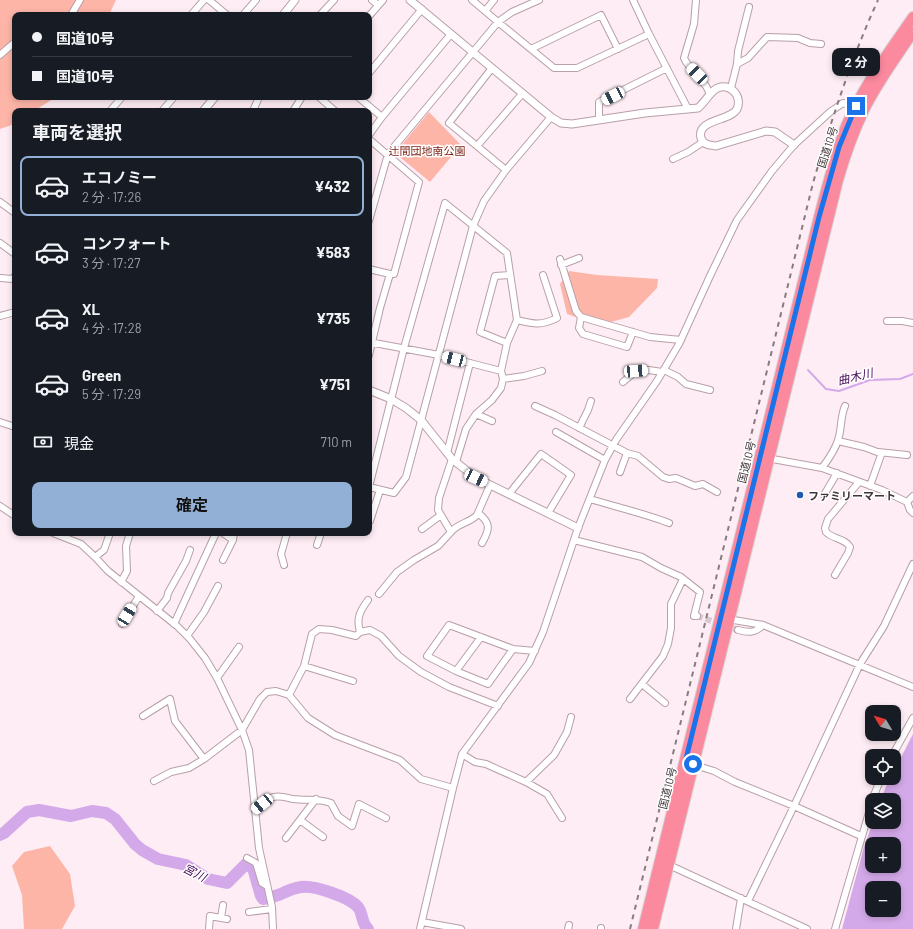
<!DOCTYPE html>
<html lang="ja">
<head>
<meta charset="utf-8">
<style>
  :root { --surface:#171b24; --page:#242831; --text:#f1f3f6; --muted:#9ea1a6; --line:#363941; --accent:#92afd5 }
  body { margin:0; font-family:Barlow,"Noto Sans JP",sans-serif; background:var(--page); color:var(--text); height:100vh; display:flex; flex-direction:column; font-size:15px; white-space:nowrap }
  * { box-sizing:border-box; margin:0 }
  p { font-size:13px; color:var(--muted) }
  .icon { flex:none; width:22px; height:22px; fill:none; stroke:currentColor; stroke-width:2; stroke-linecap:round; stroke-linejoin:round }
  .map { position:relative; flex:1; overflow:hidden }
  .panel { position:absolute; left:12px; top:108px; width:360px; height:428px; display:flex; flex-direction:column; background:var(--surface); border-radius:8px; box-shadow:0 2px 6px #0003 }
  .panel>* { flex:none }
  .hud { position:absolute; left:12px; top:12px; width:360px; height:88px; border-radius:8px; box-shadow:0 2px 6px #0003; display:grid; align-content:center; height:88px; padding:0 20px; background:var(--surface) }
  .needle { width:26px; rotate:308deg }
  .buttons { position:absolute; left:865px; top:705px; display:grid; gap:8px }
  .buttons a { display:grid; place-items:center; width:36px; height:36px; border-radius:8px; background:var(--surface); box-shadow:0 2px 6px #0003; font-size:20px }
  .end { position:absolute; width:18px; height:18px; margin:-9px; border:5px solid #1a73e8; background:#fff; box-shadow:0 0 0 2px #fff }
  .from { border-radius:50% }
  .bubble { position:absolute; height:28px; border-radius:8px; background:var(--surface); box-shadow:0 2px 6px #0003; font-size:13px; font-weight:700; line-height:28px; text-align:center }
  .car { position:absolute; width:12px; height:24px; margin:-12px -6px; border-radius:5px; box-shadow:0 0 3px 1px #0007; background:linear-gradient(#fff 24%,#345 0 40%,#fff 0 76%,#345 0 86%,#fff 0) }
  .hud b { display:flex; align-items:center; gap:14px; height:38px; font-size:15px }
  .hud b+b { border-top:1px solid var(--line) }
  .hud i { width:10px; height:10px; background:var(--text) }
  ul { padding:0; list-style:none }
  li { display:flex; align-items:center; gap:12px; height:60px; margin:0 8px 6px; padding:0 12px; border:2px solid transparent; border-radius:8px }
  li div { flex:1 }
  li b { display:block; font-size:15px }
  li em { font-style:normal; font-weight:700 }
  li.active { border-color:var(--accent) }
  li>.icon { width:36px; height:36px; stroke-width:1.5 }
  h2 { padding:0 20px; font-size:18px; line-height:48px }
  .pay { display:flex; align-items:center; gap:10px; height:44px; padding:0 20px; font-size:15px }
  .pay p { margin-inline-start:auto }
  .cta { display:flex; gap:8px; margin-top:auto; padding:8px 20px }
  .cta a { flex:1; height:46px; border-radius:8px; background:var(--accent); color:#111; font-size:16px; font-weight:700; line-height:46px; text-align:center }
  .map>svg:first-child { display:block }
  .green { fill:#fdb5a8 }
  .water { fill:#d4a9e9; fill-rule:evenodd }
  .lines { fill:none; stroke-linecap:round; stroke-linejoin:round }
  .stream { stroke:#d4a9e9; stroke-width:2 }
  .river { stroke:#d4a9e9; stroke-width:12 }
  .minor-tunnel { stroke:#d8c8cf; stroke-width:6; stroke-dasharray:6 3; stroke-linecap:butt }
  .minor-casing { stroke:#b89fa9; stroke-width:8 }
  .tertiary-casing { stroke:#b89fa9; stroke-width:9 }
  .trunk-casing { stroke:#d5d3d4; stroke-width:12 }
  .minor { stroke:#fff; stroke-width:6 }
  .tertiary { stroke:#fff; stroke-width:7 }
  .trunk { stroke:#fc8a9f; stroke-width:10 }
  .rail { stroke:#887c81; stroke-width:2; stroke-dasharray:5 5; stroke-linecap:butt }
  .route { stroke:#1a73e8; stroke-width:5 }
  .poi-dot { fill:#1f5bac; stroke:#fff; stroke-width:1.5 }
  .labels { text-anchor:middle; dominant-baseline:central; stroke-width:3; stroke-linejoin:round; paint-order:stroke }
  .street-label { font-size:11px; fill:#40363a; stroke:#fff }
  .park-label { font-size:11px; fill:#7d1f13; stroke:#fff }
  .poi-label { font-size:11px; font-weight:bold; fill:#40363a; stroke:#fff; text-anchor:start }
  .water-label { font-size:12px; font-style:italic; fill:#440b59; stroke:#fff }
</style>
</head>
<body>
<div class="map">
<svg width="913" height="929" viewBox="0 0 913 929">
  <rect width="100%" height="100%" fill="#feedf4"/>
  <path class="green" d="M0 0H116L109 15H15V97H56L34 111H15V123L9 126 0 129Z
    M429 112 461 145 430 182 395 153Z
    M569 271 597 275 658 279 657 288 629 317 600 325 567 314 560 284Z
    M50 846 70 874 75 906 62 929H24L22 895 12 866 24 852Z"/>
  <path class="water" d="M913 734V929H842L864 847 873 822H894V800H880L890 778H894V771ZM872 844H894V866H872ZM872 888H894V910H872Z"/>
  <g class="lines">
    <path class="stream" d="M808 370 826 389 839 391 870 380 900 379 913 374"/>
    <path class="river" d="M0 835 4 833 27 812 39 810 71 816 92 811 106 813 115 819 135 844 142 850 158 859 186 865 208 879 227 883 246 864 253 868 261 896 263 899C269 898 275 896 281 894 287 891 293 888 301 887 314 885 349 897 358 907 363 913 361 923 368 929"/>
    <path class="minor-tunnel" d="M697 616 738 630"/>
    <defs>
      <path id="minor" d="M209 0 227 15
        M372 0 378 5
        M472 0 498 22 554 68H577L649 34
        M633 0 649 34 688 109
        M696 0 694 24 684 58 686 62 706 86 710 94
        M485 11 494 0
        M71 15 80 0
        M191 15 204 0
        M243 15 256 0
        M320 15 334 0
        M369 16 383 0
        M531 49 601 15 618 49
        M0 55 15 42
        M737 64 748 58 767 37 798 38 810 43 821 44
        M492 68 449 123 506 170
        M369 73 422 9
        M731 88 737 64 738 51 749 7
        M319 97 335 111
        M358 97 382 117
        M110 111 122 97
        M162 111 174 97
        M253 111 259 97
        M293 111 302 97
        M599 120V102L667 68
        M369 135 382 117 451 34
        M369 139 419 182 394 274H390L380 308 369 355
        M477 146 522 94
        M673 159 688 152 703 142
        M0 202 15 213
        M369 221 388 154 498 22 512 12 539 0
        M0 243 15 254
        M560 259 576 311 581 317 650 337 681 340
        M561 265 579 258
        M369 269 390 274
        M0 278 13 279 15 276
        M0 316 15 312
        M581 317 579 328 583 334 627 347 633 332
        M517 320C534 324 541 326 557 318L543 275
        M887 321H902L913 323
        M369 342 439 355 501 371
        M507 343 480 332 495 276 510 275
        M664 370 678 377 686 384 710 390
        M503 379 524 376 542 371
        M623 382 636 371 649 370 662 372
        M535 406 555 415 627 453 620 472
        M476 414 492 421
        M0 422 15 427
        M579 428 588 410 591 401
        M556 432 605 460
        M838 441 864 447 880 453 881 455 870 486
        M878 452 907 455
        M447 453 470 363
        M627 453 638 456 663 477 669 479 676 478 695 486 703 484 717 492
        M767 458 822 468 882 490 907 502 910 510 913 513
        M822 468C828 460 835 450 838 440 842 429 840 417 845 406
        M369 487 404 348 445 203 507 253 517 320 507 343 501 371 503 379 501 388 492 400 476 414 466 429 456 462
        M369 487 394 493 406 477 473 226 484 201 506 170 551 117
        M509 494 541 454 571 475 548 513
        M824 495 837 473
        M590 499C616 507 643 513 669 523
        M907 502 913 496
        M0 506 15 516
        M478 513C491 523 490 529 482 543
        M370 521 380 490
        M422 529 441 515
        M451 532C458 523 470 523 477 515L490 485
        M53 533 81 544 95 557 108 571 177 626 190 639 205 658 217 678 242 730 249 750 259 848 272 907 273 929
        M223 533 233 540
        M574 540 642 557 661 568 681 577 700 592 694 616H697
        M317 545 321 533
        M95 557 104 550 110 533
        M223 560 233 540 234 533
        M284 565 281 554 287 533
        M835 575 848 553 850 547C845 538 832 539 826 532L825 528 828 519 859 482
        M121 582 127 571 126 546 130 533
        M379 594 397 572 414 560 438 546 451 532 438 510 439 498 452 459
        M157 611 167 598 168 593 186 561 190 550
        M728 619 763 625 913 687
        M122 624 139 596
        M174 624 216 533
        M738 630C749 633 755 633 763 625
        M360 632C356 618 360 611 368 600
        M187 636 204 612 218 586
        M513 649 488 684 456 671 427 656 449 625 513 649 535 651
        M304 666 353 681
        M456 671 481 637
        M217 678 239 647
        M642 684 665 703
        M289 695 304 666 312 634 319 629 332 630 356 636 360 632 370 630 381 636 399 656 421 672 449 687 498 706
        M630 699 663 656 668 644 671 628V604L683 579
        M143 716 170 699 175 721 204 759 242 730 260 699 267 692 276 691 289 695 308 718 335 735 400 760 421 779 453 788
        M462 754 475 762 486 764 526 782 547 794 562 818
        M892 756 913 718
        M691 764 714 771 735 782 794 806 861 836
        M154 781 171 772 189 768 204 759
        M526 782 554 755 567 732 571 717
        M872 800 881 778
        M255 809C261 805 267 798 274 797 280 795 287 798 293 799 307 801 317 798 331 803L338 816 352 826 359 804 386 818
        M300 820 323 837
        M286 838 316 799
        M247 858 256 863 262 883 267 886
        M669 865 807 929
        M748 901 794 806 860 664 884 626 913 564
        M249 912 272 909
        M221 918 223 905
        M422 922 461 929
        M209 929 210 916 227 919
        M420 929 453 788 462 754 529 663 543 632 578 528 605 460 616 440 657 381 679 344 710 276 737 220 772 171 794 145 830 112 843 103 856 106
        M568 929 569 925
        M601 929V928
        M736 929 741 898
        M835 929 872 802"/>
      <path id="tertiary" d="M410 0 551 117 561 123 572 124 645 113 698 108C707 101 713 84 726 87 730 88 734 91 736 94 739 98 739 105 737 109 731 121 696 119 701 138 703 145 710 145 716 146L766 131 775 132 794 145
        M283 15 295 0
        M203 111 215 97
        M369 390 391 399 406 408 421 420 452 459 476 478 578 528"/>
      <path id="trunk" d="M643 929 819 217C827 186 835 155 846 126 863 86 889 52 913 17
        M653 929 838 180C845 156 853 133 864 110 877 83 896 58 913 32"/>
    </defs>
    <use href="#minor" class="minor-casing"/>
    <use href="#tertiary" class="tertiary-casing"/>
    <use href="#trunk" class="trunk-casing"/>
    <use href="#minor" class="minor"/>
    <use href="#tertiary" class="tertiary"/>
    <use href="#trunk" class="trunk"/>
    <path class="rail" d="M630 929 813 183C831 121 851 59 878 0"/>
  </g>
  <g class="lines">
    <path class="route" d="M693 764 685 763 819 217 839 147 856 106"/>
  </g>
  <circle class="poi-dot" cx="800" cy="495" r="4"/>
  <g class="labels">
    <g class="street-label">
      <text transform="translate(827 147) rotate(-72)">国道10号</text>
      <text transform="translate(746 462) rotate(-76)">国道10号</text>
      <text transform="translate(667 788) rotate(-76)">国道10号</text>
    </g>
    <g class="park-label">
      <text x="427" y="150">辻間団地南公園</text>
    </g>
    <g class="poi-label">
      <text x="808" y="495">ファミリーマート</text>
    </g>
    <g class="water-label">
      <text transform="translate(855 376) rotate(-13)">曲木川</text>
      <text transform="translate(195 872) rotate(27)">宮川</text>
    </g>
  </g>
</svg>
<div class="buttons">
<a><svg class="needle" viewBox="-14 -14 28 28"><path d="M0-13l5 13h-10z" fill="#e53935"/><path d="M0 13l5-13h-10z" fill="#9ea1a6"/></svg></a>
<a><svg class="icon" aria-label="locate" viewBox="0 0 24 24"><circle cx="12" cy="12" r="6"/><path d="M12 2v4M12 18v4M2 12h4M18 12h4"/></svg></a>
<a><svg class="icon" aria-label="layers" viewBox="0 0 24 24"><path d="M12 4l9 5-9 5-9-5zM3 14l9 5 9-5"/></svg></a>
<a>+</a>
<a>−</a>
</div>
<i class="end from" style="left:693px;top:764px"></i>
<i class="end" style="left:856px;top:106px"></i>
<div class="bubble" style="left:832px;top:48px;width:48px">2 分</div>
<i class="car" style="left:697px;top:74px;rotate:316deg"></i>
<i class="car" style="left:613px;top:96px;rotate:243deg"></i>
<i class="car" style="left:454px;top:359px;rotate:285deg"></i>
<i class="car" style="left:636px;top:371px;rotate:86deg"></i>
<i class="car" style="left:476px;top:478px;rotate:115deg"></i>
<i class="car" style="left:127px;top:615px;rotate:31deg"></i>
<i class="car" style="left:262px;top:804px;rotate:231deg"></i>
<div class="hud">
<b><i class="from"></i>国道10号</b>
<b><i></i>国道10号</b>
</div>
<section class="panel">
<h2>車両を選択</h2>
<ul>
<li class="active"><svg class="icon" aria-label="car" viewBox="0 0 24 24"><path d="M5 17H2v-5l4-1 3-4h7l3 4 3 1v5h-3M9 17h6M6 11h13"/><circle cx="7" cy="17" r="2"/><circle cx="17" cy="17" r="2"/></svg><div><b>エコノミー</b><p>2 分 · 17:26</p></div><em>¥432</em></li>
<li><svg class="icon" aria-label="car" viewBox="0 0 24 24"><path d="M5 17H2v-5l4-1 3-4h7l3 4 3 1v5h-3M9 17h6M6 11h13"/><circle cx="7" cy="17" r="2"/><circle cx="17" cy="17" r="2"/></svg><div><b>コンフォート</b><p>3 分 · 17:27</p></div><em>¥583</em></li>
<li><svg class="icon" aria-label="car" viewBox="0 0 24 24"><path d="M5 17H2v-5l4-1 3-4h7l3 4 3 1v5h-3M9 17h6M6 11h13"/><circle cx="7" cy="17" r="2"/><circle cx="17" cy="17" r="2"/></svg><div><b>XL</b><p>4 分 · 17:28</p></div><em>¥735</em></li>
<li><svg class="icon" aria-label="car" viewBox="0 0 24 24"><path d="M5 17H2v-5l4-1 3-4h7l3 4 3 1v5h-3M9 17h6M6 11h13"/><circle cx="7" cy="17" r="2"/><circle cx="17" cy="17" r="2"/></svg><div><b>Green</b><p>5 分 · 17:29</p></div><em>¥751</em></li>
</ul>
<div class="pay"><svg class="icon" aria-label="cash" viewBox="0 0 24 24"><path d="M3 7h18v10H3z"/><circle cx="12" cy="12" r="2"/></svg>現金<p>710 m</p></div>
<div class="cta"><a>確定</a></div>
</section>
</div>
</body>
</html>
